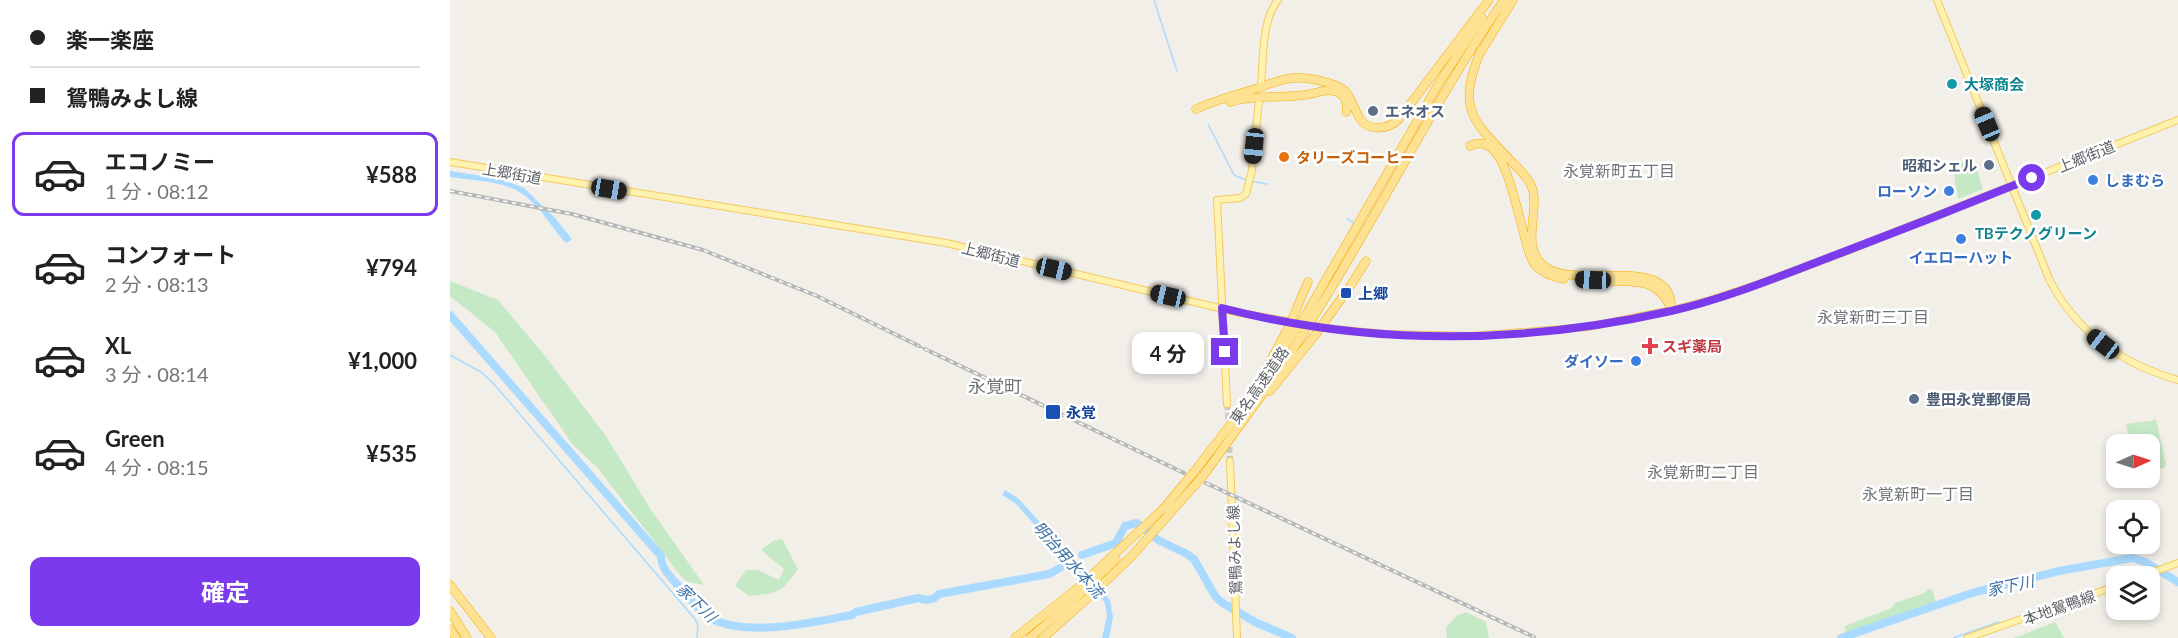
<!DOCTYPE html>
<html lang="ja">
<head>
<meta charset="utf-8">
<style>
  :root { --surface:#fff; --page:#f6f6f6; --text:#222; --muted:#767676; --line:#e0e0e0; --accent:#7c3aed }
  body { margin:0; font-family:Lato,"Noto Sans JP",sans-serif; background:var(--page); color:var(--text); height:100vh; display:flex; flex-direction:column; font-size:22px; white-space:nowrap }
  * { box-sizing:border-box; margin:0 }
  p { font-size:20px; color:var(--muted) }
  .icon { flex:none; width:33px; height:33px; fill:none; stroke:currentColor; stroke-width:2; stroke-linecap:round; stroke-linejoin:round }
  .map { position:relative; flex:1; overflow:hidden }
  .sheet { display:flex; flex-direction:column; background:var(--surface); width:450px }
  .sheet>* { flex:none }
  .hud { display:grid; align-content:center; height:132px; padding:0 30px; background:var(--surface) }
  .needle { width:39px; rotate:87deg }
  .buttons { position:absolute; left:1656px; top:434px; display:grid; gap:12px }
  .buttons a { display:grid; place-items:center; width:54px; height:54px; border-radius:12px; background:var(--surface); box-shadow:0 3px 9px #0003; font-size:30px }
  .end { position:absolute; width:27px; height:27px; margin:-14px; border:8px solid #7c3aed; background:#fff; box-shadow:0 0 0 3px #fff }
  .from { border-radius:50% }
  .bubble { position:absolute; height:42px; border-radius:12px; background:var(--surface); box-shadow:0 3px 9px #0003; font-size:20px; font-weight:700; line-height:42px; text-align:center }
  .car { position:absolute; width:18px; height:36px; margin:-18px -9px; border-radius:8px; box-shadow:0 0 4px 2px #0007; background:linear-gradient(#222 24%,#8ab4d8 0 40%,#222 0 76%,#8ab4d8 0 86%,#222 0) }
  .hud b { display:flex; align-items:center; gap:21px; height:57px; font-size:22px }
  .hud b+b { border-top:2px solid var(--line) }
  .hud i { width:15px; height:15px; background:var(--text) }
  ul { padding:0; list-style:none }
  li { display:flex; align-items:center; gap:18px; height:84px; margin:0 12px 9px; padding:0 18px; border:3px solid transparent; border-radius:12px }
  li div { flex:1 }
  li b { display:block; font-size:22px }
  li em { font-style:normal; font-weight:700 }
  li.active { border-color:var(--accent) }
  li>.icon { width:54px; height:54px; stroke-width:1.5 }
  .action { display:flex; gap:12px; margin-top:auto; padding:12px 30px }
  .action a { flex:1; height:69px; border-radius:12px; background:var(--accent); color:#fff; font-size:24px; font-weight:700; line-height:69px; text-align:center }
  main { display:flex; flex:1; min-height:0 }
  .map>svg:first-child { display:block }
  .green { fill:#c5e8c5 }
  .water { fill:#aadaff }
  .lines { fill:none; stroke-linecap:round; stroke-linejoin:round }
  .stream { stroke:#aadaff; stroke-width:1.5 }
  .river { stroke:#aadaff; stroke-width:8 }
  .major-tunnel { stroke:#ccccc8; stroke-width:6; stroke-dasharray:6 3; stroke-linecap:butt }
  .major-casing { stroke:#f2c960; stroke-width:8 }
  .highway-casing { stroke:#f9ab00; stroke-width:9 }
  .major { stroke:#fff2af; stroke-width:6 }
  .highway { stroke:#fde293; stroke-width:8 }
  .tram { stroke:#b6b7b8; stroke-width:1.5 }
  .rail-casing { stroke:#b6b7b8; stroke-width:4 }
  .rail { stroke:#fff; stroke-width:1.5; stroke-dasharray:4.5; stroke-linecap:butt }
  .highway-bridge-casing { stroke:#f9ab00; stroke-width:9; stroke-linecap:butt }
  .highway-bridge { stroke:#fde293; stroke-width:8 }
  .route { stroke:#7c3aed; stroke-width:8 }
  .culture-dot { fill:#0f9aa8; stroke:#fff; stroke-width:2 }
  .service-dot { fill:#5c6f8a; stroke:#fff; stroke-width:2 }
  .food-dot { fill:#e8710a; stroke:#fff; stroke-width:2 }
  .shop-dot { fill:#3f7fe0; stroke:#fff; stroke-width:2 }
  .transit-dot { fill:#1a4fb4; stroke:#fff; stroke-width:2 }
  .health-dot { fill:#e0444e; stroke:#fff; stroke-width:2 }
  .labels { text-anchor:middle; dominant-baseline:central; stroke-width:5; stroke-linejoin:round; paint-order:stroke }
  .culture-label { font-size:15px; font-weight:bold; fill:#0d838f; stroke:#fff; text-anchor:start }
  .service-label { font-size:15px; font-weight:bold; fill:#4e5e75; stroke:#fff; text-anchor:start }
  .street-label { font-size:15px; fill:#5f6368; stroke:#fff }
  .food-label { font-size:15px; font-weight:bold; fill:#c56008; stroke:#fff; text-anchor:start }
  .shop-label { font-size:15px; font-weight:bold; fill:#366cbe; stroke:#fff; text-anchor:end }
  .transit-label { font-size:15px; font-weight:bold; fill:#164399; stroke:#fff; text-anchor:start }
  .health-label { font-size:15px; font-weight:bold; fill:#be3a42; stroke:#fff; text-anchor:start }
  .neighbourhood-label { font-size:16px; fill:#70757a; stroke:#fff }
  .water-label { font-size:16px; font-style:italic; fill:#4174aa; stroke:#fff }
  .quarter-label { font-size:18px; fill:#70757a; stroke:#fff }
</style>
</head>
<body>
<main>
<section class="sheet">
<div class="hud">
<b><i class="from"></i>楽一楽座</b>
<b><i></i>鴛鴨みよし線</b>
</div>
<ul>
<li class="active"><svg class="icon" aria-label="car" viewBox="0 0 24 24"><path d="M5 17H2v-5l4-1 3-4h7l3 4 3 1v5h-3M9 17h6M6 11h13"/><circle cx="7" cy="17" r="2"/><circle cx="17" cy="17" r="2"/></svg><div><b>エコノミー</b><p>1 分 · 08:12</p></div><em>¥588</em></li>
<li><svg class="icon" aria-label="car" viewBox="0 0 24 24"><path d="M5 17H2v-5l4-1 3-4h7l3 4 3 1v5h-3M9 17h6M6 11h13"/><circle cx="7" cy="17" r="2"/><circle cx="17" cy="17" r="2"/></svg><div><b>コンフォート</b><p>2 分 · 08:13</p></div><em>¥794</em></li>
<li><svg class="icon" aria-label="car" viewBox="0 0 24 24"><path d="M5 17H2v-5l4-1 3-4h7l3 4 3 1v5h-3M9 17h6M6 11h13"/><circle cx="7" cy="17" r="2"/><circle cx="17" cy="17" r="2"/></svg><div><b>XL</b><p>3 分 · 08:14</p></div><em>¥1,000</em></li>
<li><svg class="icon" aria-label="car" viewBox="0 0 24 24"><path d="M5 17H2v-5l4-1 3-4h7l3 4 3 1v5h-3M9 17h6M6 11h13"/><circle cx="7" cy="17" r="2"/><circle cx="17" cy="17" r="2"/></svg><div><b>Green</b><p>4 分 · 08:15</p></div><em>¥535</em></li>
</ul>
<div class="action"><a>確定</a></div>
</section>
<div class="map">
<svg width="1728" height="638" viewBox="0 0 1728 638">
  <rect width="100%" height="100%" fill="#f1efe8"/>
  <path class="green" d="M1523 157 1533 189 1508 199C1505 173 1497 168 1523 157Z
    M0 281 48 300 95 356 156 436 201 510 254 585 238 582 231 576 147 467 123 445 45 332 0 296Z
    M1706 420 1716 465 1714 468 1700 470V444H1680L1676 424Z
    M332 539 348 569C331 593 329 593 299 596L285 586 296 570H308L329 580 334 569 311 550 323 541Z
    M1478 589H1482L1486 602 1396 635 1395 626 1442 608 1445 603 1475 593Z
    M1016 612 1036 622 1039 638H997L996 628 1006 616Z
    M1605 622 1614 638H1564Z"/>
  <path class="water" d="M0 171 51 179 74 188 105 218 122 239 117 243 114 241C101 226 90 207 74 195 54 180 24 181 0 177Z
    M555 490 569 499 660 600 663 617 659 638H652L657 616 655 603 565 503 552 495Z"/>
  <g class="lines">
    <path class="stream" d="M704 0 727 71
      M758 124 784 175 796 180
      M801 181 817 184
      M897 219 904 223
      M0 355 31 372 44 384 244 618 248 624 247 638
      M1503 638 1549 622"/>
    <path class="river" d="M0 315 211 556C211 570 223 579 232 590 240 599 248 610 258 617 295 638 360 623 402 615L406 612 468 598C476 601 483 601 489 594L599 574 610 568
      M632 555 666 543 675 526 687 523 708 540 737 554 744 559 765 596 771 602 805 622 842 638
      M1391 638 1522 593 1609 571 1682 558 1695 562 1728 582"/>
    <path class="major-tunnel" d="M777 404 779 427
      M779 438 780 461"/>
    <defs>
      <path id="major" d="M1487 0 1600 281C1628 334 1672 364 1728 380
        M811 84C814 57 811 22 828 0
        M0 162 496 243 786 312 836 321 884 329 935 334 1021 336 1137 327 1222 310 1260 300 1309 284 1397 251 1728 120
        M777 404 767 200 790 198 796 194 802 170 809 100
        M780 461 787 638
        M1693 576 1728 563
        M1517 638 1666 586"/>
      <path id="highway" d="M1031 50C1007 109 1021 119 1061 161 1070 170 1080 179 1083 191 1089 216 1069 250 1097 268 1125 286 1196 263 1216 289 1221 295 1221 303 1222 310
        M1029 55 1063 0
        M780 102C806 94 834 99 861 94 868 92 876 89 884 91 894 93 899 103 896 112
        M746 109C766 100 787 94 808 88 819 84 831 79 843 78 856 77 873 81 885 85 901 91 901 103 909 117 917 132 938 130 949 119L1039 0
        M1020 146C1062 124 1069 245 1085 265 1093 274 1103 277 1114 279
        M1162 281C1187 282 1205 279 1219 304
        M843 317 858 282
        M854 318 989 83 1032 18
        M862 319C929 215 983 102 1054 0
        M875 321 899 288 916 261
        M816 369 837 330
        M820 391 866 334
        M744 472 798 402 845 331
        M753 476 830 370 854 332
        M0 585 41 638
        M0 611 17 638
        M0 629 6 638
        M565 638 629 587 714 508
        M580 638 617 606 666 559
        M593 638 639 597"/>
    </defs>
    <use href="#major" class="major-casing"/>
    <use href="#highway" class="highway-casing"/>
    <use href="#major" class="major"/>
    <use href="#highway" class="highway"/>
    <path class="tram" d="M469 346 475 349"/>
    <defs>
      <path id="rail" d="M0 191 122 214 253 250 367 296 469 346
        M475 349 734 473
        M756 483 1084 637"/>
    </defs>
    <use href="#rail" class="rail-casing"/>
    <use href="#rail" class="rail"/>
    <defs>
      <path id="highway-bridge" d="M837 330 843 317
        M845 331 854 318
        M854 332 862 319
        M866 334 875 321
        M714 508 744 472
        M639 597 680 558 753 476"/>
    </defs>
    <use href="#highway-bridge" class="highway-bridge-casing"/>
    <use href="#highway-bridge" class="highway-bridge"/>
  </g>
  <g class="lines">
    <path class="route" d="M775 352 772 308C920 346 1073 344 1221 311 1274 299 1325 278 1375 259 1444 233 1513 206 1582 178"/>
  </g>
  <g class="culture-dot">
    <circle cx="1502" cy="84" r="6"/>
    <circle cx="1586" cy="215" r="6"/>
  </g>
  <g class="service-dot">
    <circle cx="923" cy="111" r="6"/>
    <circle cx="1539" cy="165" r="6"/>
    <circle cx="1464" cy="399" r="6"/>
  </g>
  <circle class="food-dot" cx="834" cy="157" r="6"/>
  <g class="shop-dot">
    <circle cx="1643" cy="180" r="6"/>
    <circle cx="1499" cy="191" r="6"/>
    <circle cx="1511" cy="239" r="6"/>
    <circle cx="1186" cy="361" r="6"/>
  </g>
  <g class="transit-dot">
    <rect x="890" y="287" width="12" height="12" rx="3"/>
    <rect x="595" y="404" width="16" height="16" rx="3"/>
  </g>
  <path class="health-dot" d="M1197 337h6v6h6v6h-6v6h-6v-6h-6v-6h6z"/>
  <g class="labels">
    <g class="culture-label">
      <text x="1514" y="84">大塚商会</text>
      <text x="1586" y="233" text-anchor="middle">TBテクノグリーン</text>
    </g>
    <g class="service-label">
      <text x="935" y="111">エネオス</text>
      <text x="1527" y="165" text-anchor="end">昭和シェル</text>
      <text x="1476" y="399">豊田永覚郵便局</text>
    </g>
    <g class="street-label">
      <text transform="translate(1636 156) rotate(-22)">上郷街道</text>
      <text transform="translate(62 173) rotate(10)">上郷街道</text>
      <text transform="translate(541 254) rotate(14)">上郷街道</text>
      <text transform="translate(809 385) rotate(-55)">東名高速道路</text>
      <text transform="translate(784 550) rotate(-92)">鴛鴨みよし線</text>
      <text transform="translate(1609 607) rotate(-19)">本地鴛鴨線</text>
    </g>
    <g class="food-label">
      <text x="846" y="157">タリーズコーヒー</text>
    </g>
    <g class="shop-label">
      <text x="1655" y="180" text-anchor="start">しまむら</text>
      <text x="1487" y="191">ローソン</text>
      <text x="1511" y="257" text-anchor="middle">イエローハット</text>
      <text x="1174" y="361">ダイソー</text>
    </g>
    <g class="transit-label">
      <text x="908" y="293">上郷</text>
      <text x="616" y="412">永覚</text>
    </g>
    <g class="health-label">
      <text x="1212" y="346">スギ薬局</text>
    </g>
    <g class="neighbourhood-label">
      <text x="1169" y="170">永覚新町五丁目</text>
      <text x="1423" y="316">永覚新町三丁目</text>
      <text x="1253" y="471">永覚新町二丁目</text>
      <text x="1468" y="493">永覚新町一丁目</text>
    </g>
    <g class="water-label">
      <text transform="translate(619 559) rotate(48)">明治用水本流</text>
      <text transform="translate(1560 585) rotate(-12)">家下川</text>
      <text transform="translate(247 602) rotate(44)">家下川</text>
    </g>
    <g class="quarter-label">
      <text x="545" y="386">永覚町</text>
    </g>
  </g>
</svg>
<div class="buttons">
<a><svg class="needle" viewBox="-14 -14 28 28"><path d="M0-13l5 13h-10z" fill="#e53935"/><path d="M0 13l5-13h-10z" fill="#767676"/></svg></a>
<a><svg class="icon" aria-label="locate" viewBox="0 0 24 24"><circle cx="12" cy="12" r="6"/><path d="M12 2v4M12 18v4M2 12h4M18 12h4"/></svg></a>
<a><svg class="icon" aria-label="layers" viewBox="0 0 24 24"><path d="M12 4l9 5-9 5-9-5zM3 14l9 5 9-5"/></svg></a>
</div>
<i class="end from" style="left:1582px;top:178px"></i>
<i class="end" style="left:775px;top:352px"></i>
<div class="bubble" style="left:682px;top:332px;width:72px">4 分</div>
<i class="car" style="left:1537px;top:124px;rotate:337deg"></i>
<i class="car" style="left:804px;top:146px;rotate:186deg"></i>
<i class="car" style="left:159px;top:189px;rotate:100deg"></i>
<i class="car" style="left:604px;top:269px;rotate:103deg"></i>
<i class="car" style="left:1143px;top:280px;rotate:272deg"></i>
<i class="car" style="left:718px;top:296px;rotate:283deg"></i>
<i class="car" style="left:1653px;top:344px;rotate:308deg"></i>
</div>
</main>
</body>
</html>
